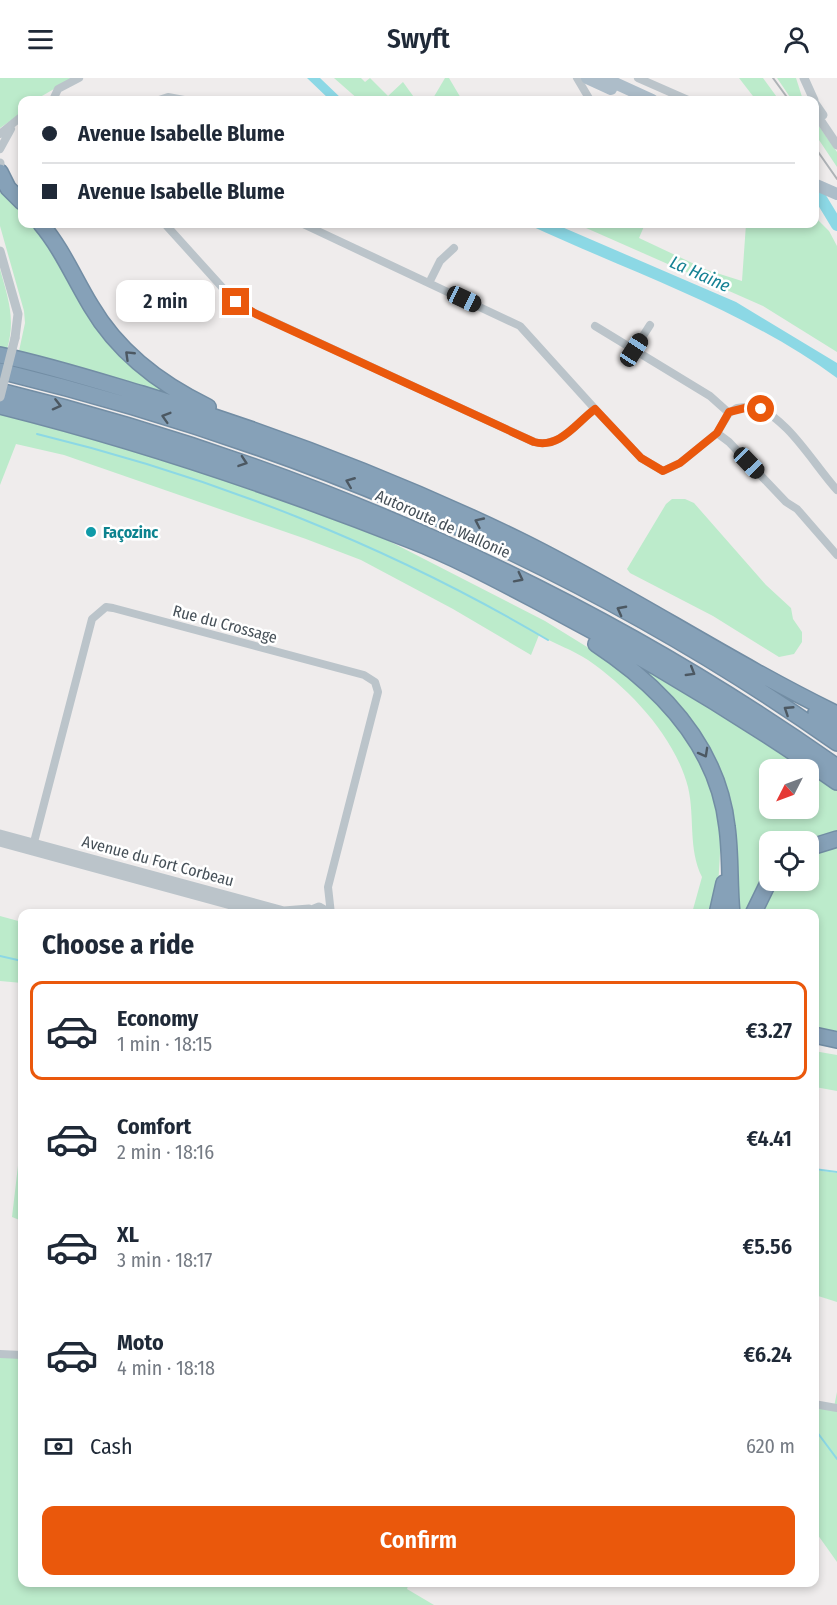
<!DOCTYPE html>
<html lang="en">
<head>
<meta charset="utf-8">
<style>
  :root { --surface:#fff; --page:#f6f6f7; --text:#1f2937; --muted:#747a83; --line:#e0e1e3; --accent:#ea580c }
  body { margin:0; font-family:"Fira Sans Condensed",sans-serif; background:var(--page); color:var(--text); height:100vh; display:flex; flex-direction:column; font-size:22px; white-space:nowrap }
  * { box-sizing:border-box; margin:0 }
  p { font-size:20px; color:var(--muted) }
  .icon { flex:none; width:33px; height:33px; fill:none; stroke:currentColor; stroke-width:2; stroke-linecap:round; stroke-linejoin:round }
  .map { position:relative; flex:1; overflow:hidden }
  .panel { position:absolute; left:18px; top:831px; width:801px; height:678px; display:flex; flex-direction:column; background:var(--surface); border-radius:12px; box-shadow:0 3px 9px #0003 }
  .panel>* { flex:none }
  .top-card { position:absolute; left:18px; top:18px; width:801px; height:132px; border-radius:12px; box-shadow:0 3px 9px #0003; display:grid; align-content:center; height:132px; padding:0 24px; background:var(--surface) }
  .needle { width:39px; rotate:228deg }
  .controls { position:absolute; left:759px; top:681px; display:grid; gap:12px }
  .controls a { display:grid; place-items:center; width:60px; height:60px; border-radius:12px; background:var(--surface); box-shadow:0 3px 9px #0003; font-size:30px }
  .end { position:absolute; width:27px; height:27px; margin:-14px; border:8px solid #ea580c; background:#fff; box-shadow:0 0 0 3px #fff }
  .from { border-radius:50% }
  .bubble { position:absolute; height:42px; border-radius:12px; background:var(--surface); box-shadow:0 3px 9px #0003; font-size:20px; font-weight:600; line-height:42px; text-align:center }
  .car { position:absolute; width:18px; height:36px; margin:-18px -9px; border-radius:8px; box-shadow:0 0 4px 2px #0007; background:linear-gradient(#222 24%,#8ab4d8 0 40%,#222 0 76%,#8ab4d8 0 86%,#222 0) }
  .top-card b { display:flex; align-items:center; gap:21px; height:57px; font-size:22px }
  .top-card b+b { border-top:2px solid var(--line) }
  .top-card i { width:15px; height:15px; background:var(--text) }
  ul { padding:0; list-style:none }
  li { display:flex; align-items:center; gap:18px; height:99px; margin:0 12px 9px; padding:0 12px; border:3px solid transparent; border-radius:12px }
  li div { flex:1 }
  li b { display:block; font-size:22px }
  li em { font-style:normal; font-weight:600 }
  li.on { border-color:var(--accent) }
  li>.icon { width:54px; height:54px; stroke-width:1.5 }
  h2 { padding:0 24px; font-size:27px; line-height:72px }
  .pay { display:flex; align-items:center; gap:15px; height:66px; padding:0 24px; font-size:22px }
  .pay p { margin-inline-start:auto }
  .action { display:flex; gap:12px; margin-top:auto; padding:12px 24px }
  .action a { flex:1; height:69px; border-radius:12px; background:var(--accent); color:#fff; font-size:24px; font-weight:600; line-height:69px; text-align:center }
  header { display:flex; justify-content:space-between; align-items:center; height:78px; padding:0 24px; background:var(--surface); font-size:27px; font-weight:600 }
  .map>svg:first-child { display:block }
  .green { fill:#bcebcb }
  .water { fill:#8cd8e5 }
  .lines { fill:none; stroke-linecap:round; stroke-linejoin:round }
  .stream { stroke:#8cd8e5; stroke-width:2 }
  .river { stroke:#8cd8e5; stroke-width:12 }
  .motorway-casing { stroke:#728da4; stroke-width:18 }
  .minor { stroke:#bbc4ca; stroke-width:8 }
  .tertiary { stroke:#bbc4ca; stroke-width:9 }
  .primary { stroke:#adbdc9; stroke-width:12 }
  .motorway { stroke:#86a1b8; stroke-width:15 }
  .rail { stroke:#aeb2b6; stroke-width:2 }
  .tertiary-bridge { stroke:#bbc4ca; stroke-width:9 }
  .oneway { stroke:#4c5862 }
  .route { stroke:#ea580c; stroke-width:8 }
  .culture-dot { fill:#0f9aa8; stroke:#fff; stroke-width:2 }
  .labels { text-anchor:middle; dominant-baseline:central; stroke-width:5; stroke-linejoin:round; paint-order:stroke }
  .street-label { font-size:16px; fill:#465058; stroke:#fff }
  .culture-label { font-size:16px; font-weight:bold; fill:#0d838f; stroke:#fff; text-anchor:start }
  .water-label { font-size:18px; font-style:italic; fill:#158194; stroke:#fff }
</style>
</head>
<body>
<header><svg class="icon" aria-label="menu" viewBox="0 0 24 24"><path d="M4 6h16M4 12h16M4 18h16"/></svg>Swyft<svg class="icon" aria-label="person" viewBox="0 0 24 24"><circle cx="12" cy="8" r="4"/><path d="M4 21q1-7 8-7t8 7"/></svg></header>
<div class="map">
<svg width="837" height="1527" viewBox="0 0 837 1527">
  <rect width="100%" height="100%" fill="#efecec"/>
  <path class="green" d="M0 0H73L35 22H22V35L0 50Z
    M334 0H361L365 4 370 0 388 18 403 4 416 22H359Z
    M445 0H449L462 22H432Z
    M739 0H763L779 22H756Z
    M777 0H796L803 22H792Z
    M814 41 837 74V89L815 56Z
    M7 114 22 129V146H36L81 219 179 319 19 273 25 245 24 233 0 148V115Z
    M815 116 818 125 816 140 829 153 837 168V274L763 228 577 146H645L639 160 707 192 742 203 746 146H814Z
    M0 191C8 220 16 241 7 271L0 269Z
    M0 335 97 361 262 413 387 462 545 543 613 585 655 620 697 673 716 724 721 758 718 810 711 835H692L702 799C688 771 695 739 688 709 675 659 630 611 588 582 573 572 555 566 539 557L531 577 453 531 361 482 306 461 64 377 16 366 0 407Z
    M672 421H685L694 425 766 507 791 530 793 541 802 554V564L794 576 779 579 713 538 630 495 627 491 666 426Z
    M596 560 701 623 807 691 770 692V730H808L809 692 837 712V756L808 764H770L769 794 750 835H736L707 668Z
    M837 767V955L815 949 814 836H760L771 811 778 803 808 802 809 777Z
    M0 838 22 844V905L0 903Z
    M814 973 837 977V1013L815 1009Z
    M21 1062 22 1063V1143L12 1139Z
    M815 1092 837 1095V1224L815 1217Z
    M0 1276 22 1277V1504L409 1505 407 1511 434 1527H0Z
    M837 1314V1484L815 1453 814 1326 834 1329Z"/>
  <path class="water" d="M307 0H320L343 22H330Z
    M527 146H555L736 224 837 285V300C743 231 632 195 527 146Z"/>
  <g class="lines">
    <path class="stream" d="M37 356C215 399 391 469 548 562
      M0 878 22 883
      M814 1091 837 1094
      M814 1350 837 1381"/>
    <path class="river" d="M814 109 837 147"/>
    <defs>
      <path id="motorway" d="M0 94 8 110 22 124
        M41 146C62 171 74 200 91 228 118 274 160 306 208 329
        M0 277C48 287 95 302 142 316 271 355 397 403 519 462 627 515 728 583 837 636
        M0 293C297 365 587 488 837 665
        M0 313C299 386 585 511 837 689
        M0 328C140 363 276 409 410 462 454 479 497 502 539 524 642 578 742 638 837 704
        M596 566C661 609 718 668 727 749 731 778 729 807 732 836
        M816 635 837 648
        M808 770 837 761
        M717 836 724 805
        M753 836 770 801
        M814 957 837 962"/>
    </defs>
    <use href="#motorway" class="motorway-casing"/>
    <path class="minor" d="M577 0 590 22
      M638 0 688 22
      M53 22 58 11 79 0
      M159 22 168 19 184 22
      M0 56 22 38
      M0 71 11 51
      M165 146 230 218 246 231 534 364C560 371 576 345 595 331L641 380 663 393 680 385 717 355 729 335 737 330 753 328C787 338 814 387 837 412
      M303 146 520 248 595 331
      M429 205 440 183 454 170
      M595 248 710 318 729 335
      M634 272 650 247
      M717 355 729 364 786 424 797 431 837 477
      M33 768 92 541 106 529 113 530 364 597 375 604 378 614 328 809 331 836
      M0 1276 22 1277
      M814 1326 837 1330"/>
    <path class="tertiary" d="M804 0 814 22
      M814 24 823 37
      M814 33 837 67
      M0 85V86
      M0 173 18 236 15 260
      M0 756 284 833 309 831
      M0 764 264 836
      M307 834 319 829 331 836"/>
    <path class="primary" d="M587 0 611 11
      M604 0 652 22
      M814 106 837 116"/>
    <use href="#motorway" class="motorway"/>
    <path class="rail" d="M773 0 789 22
      M814 68 837 101"/>
    <path class="tertiary-bridge" d="M0 319 15 260"/>
  </g>
  <defs><path id="oneway-chevron" d="M-2-3.5L2.5 0L-2 3.5" fill="none" stroke-width="1.6" stroke-linecap="round" stroke-linejoin="round" transform="scale(1.5)"/></defs>
  <g class="oneway">
    <use href="#oneway-chevron" transform="translate(129 277) rotate(-136)"/>
    <use href="#oneway-chevron" transform="translate(57 327) rotate(14)"/>
    <use href="#oneway-chevron" transform="translate(166 339) rotate(-163)"/>
    <use href="#oneway-chevron" transform="translate(243 384) rotate(19)"/>
    <use href="#oneway-chevron" transform="translate(350 404) rotate(-158)"/>
    <use href="#oneway-chevron" transform="translate(479 444) rotate(-155)"/>
    <use href="#oneway-chevron" transform="translate(519 500) rotate(27)"/>
    <use href="#oneway-chevron" transform="translate(621 532) rotate(-152)"/>
    <use href="#oneway-chevron" transform="translate(691 594) rotate(31)"/>
    <use href="#oneway-chevron" transform="translate(788 632) rotate(-147)"/>
    <use href="#oneway-chevron" transform="translate(704 675) rotate(61)"/>
  </g>
  <g class="lines">
    <path class="route" d="M236 224 256 236 534 364C560 371 576 345 595 331L641 380 663 393 680 385 717 355 729 334 753 328 761 331"/>
  </g>
  <circle class="culture-dot" cx="91" cy="454" r="6"/>
  <g class="labels">
    <g class="street-label">
      <text transform="translate(443 446) rotate(24)">Autoroute de Wallonie</text>
      <text transform="translate(225 546) rotate(15)">Rue du Crossage</text>
      <text transform="translate(158 783) rotate(15)">Avenue du Fort Corbeau</text>
    </g>
    <g class="culture-label">
      <text x="103" y="454">Façozinc</text>
    </g>
    <g class="water-label">
      <text transform="translate(700 196) rotate(24)">La Haine</text>
    </g>
  </g>
</svg>
<div class="controls">
<a><svg class="needle" viewBox="-14 -14 28 28"><path d="M0-13l5 13h-10z" fill="#e53935"/><path d="M0 13l5-13h-10z" fill="#747a83"/></svg></a>
<a><svg class="icon" aria-label="locate" viewBox="0 0 24 24"><circle cx="12" cy="12" r="6"/><path d="M12 2v4M12 18v4M2 12h4M18 12h4"/></svg></a>
</div>
<i class="end from" style="left:761px;top:331px"></i>
<i class="end" style="left:236px;top:224px"></i>
<div class="bubble" style="left:116px;top:202px;width:99px">2 min</div>
<i class="car" style="left:464px;top:221px;rotate:115deg"></i>
<i class="car" style="left:634px;top:272px;rotate:33deg"></i>
<i class="car" style="left:749px;top:385px;rotate:136deg"></i>
<div class="top-card">
<b><i class="from"></i>Avenue Isabelle Blume</b>
<b><i></i>Avenue Isabelle Blume</b>
</div>
<section class="panel">
<h2>Choose a ride</h2>
<ul>
<li class="on"><svg class="icon" aria-label="car" viewBox="0 0 24 24"><path d="M5 17H2v-5l4-1 3-4h7l3 4 3 1v5h-3M9 17h6M6 11h13"/><circle cx="7" cy="17" r="2"/><circle cx="17" cy="17" r="2"/></svg><div><b>Economy</b><p>1 min · 18:15</p></div><em>€3.27</em></li>
<li><svg class="icon" aria-label="car" viewBox="0 0 24 24"><path d="M5 17H2v-5l4-1 3-4h7l3 4 3 1v5h-3M9 17h6M6 11h13"/><circle cx="7" cy="17" r="2"/><circle cx="17" cy="17" r="2"/></svg><div><b>Comfort</b><p>2 min · 18:16</p></div><em>€4.41</em></li>
<li><svg class="icon" aria-label="car" viewBox="0 0 24 24"><path d="M5 17H2v-5l4-1 3-4h7l3 4 3 1v5h-3M9 17h6M6 11h13"/><circle cx="7" cy="17" r="2"/><circle cx="17" cy="17" r="2"/></svg><div><b>XL</b><p>3 min · 18:17</p></div><em>€5.56</em></li>
<li><svg class="icon" aria-label="car" viewBox="0 0 24 24"><path d="M5 17H2v-5l4-1 3-4h7l3 4 3 1v5h-3M9 17h6M6 11h13"/><circle cx="7" cy="17" r="2"/><circle cx="17" cy="17" r="2"/></svg><div><b>Moto</b><p>4 min · 18:18</p></div><em>€6.24</em></li>
</ul>
<div class="pay"><svg class="icon" aria-label="cash" viewBox="0 0 24 24"><path d="M3 7h18v10H3z"/><circle cx="12" cy="12" r="2"/></svg>Cash<p>620 m</p></div>
<div class="action"><a>Confirm</a></div>
</section>
</div>
</body>
</html>
